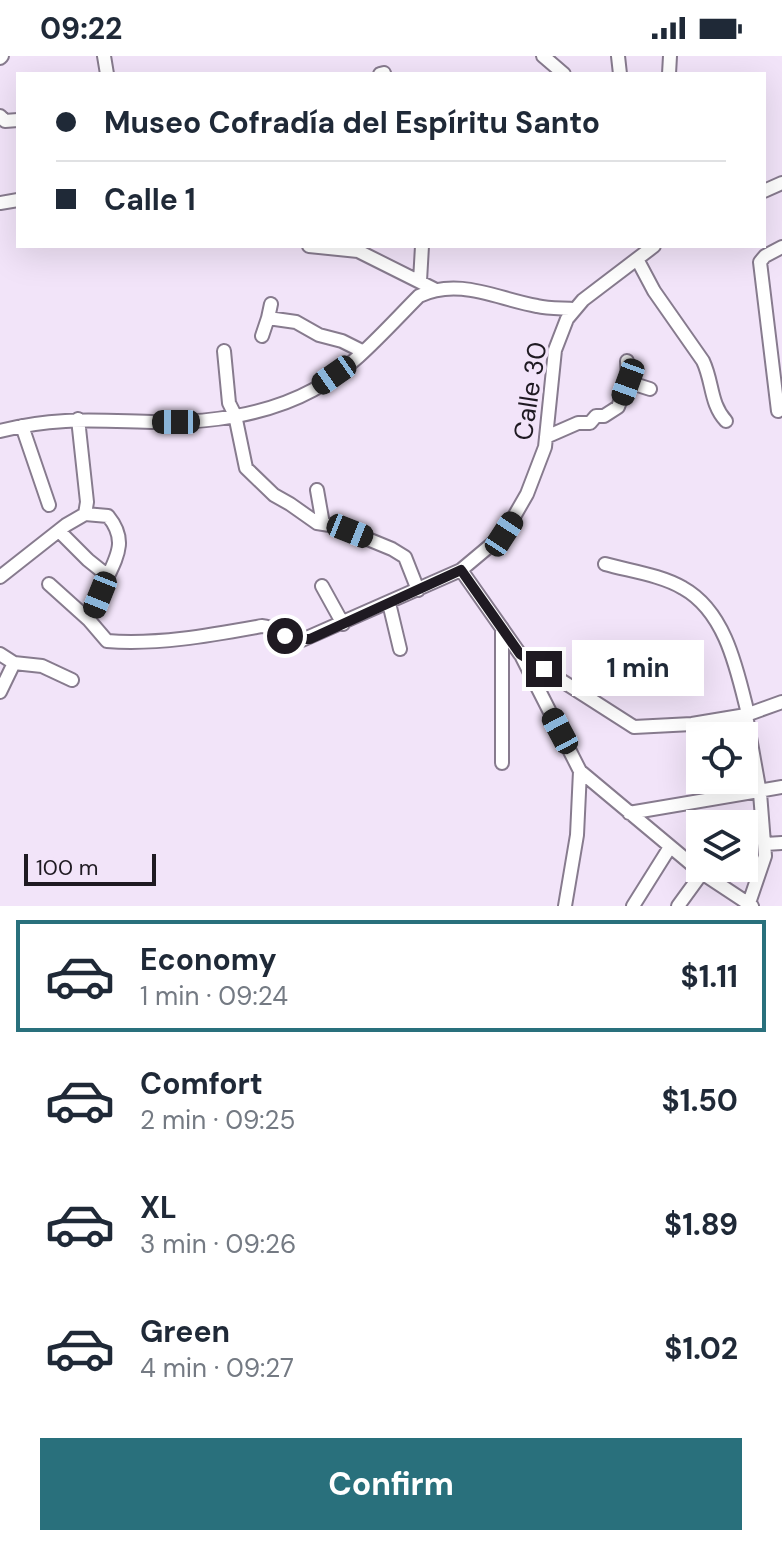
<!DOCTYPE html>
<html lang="en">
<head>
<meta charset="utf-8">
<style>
  :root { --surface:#fff; --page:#f6f6f7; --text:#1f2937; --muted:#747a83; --line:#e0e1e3; --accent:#29707c }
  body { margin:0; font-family:"DM Sans",sans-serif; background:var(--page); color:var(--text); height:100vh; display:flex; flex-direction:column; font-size:30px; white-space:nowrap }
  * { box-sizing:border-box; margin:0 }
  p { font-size:26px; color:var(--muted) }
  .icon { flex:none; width:44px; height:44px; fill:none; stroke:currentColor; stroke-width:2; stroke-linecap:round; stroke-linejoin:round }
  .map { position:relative; height:850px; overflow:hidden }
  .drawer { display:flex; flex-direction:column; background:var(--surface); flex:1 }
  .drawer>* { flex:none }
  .guide { position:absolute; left:16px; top:16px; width:750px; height:176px; border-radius:0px; box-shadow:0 8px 32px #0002; display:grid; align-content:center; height:176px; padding:0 40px; background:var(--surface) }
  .controls { position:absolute; left:686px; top:666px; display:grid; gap:16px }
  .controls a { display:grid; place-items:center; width:72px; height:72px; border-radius:0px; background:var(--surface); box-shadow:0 8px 32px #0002; font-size:40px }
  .scale { position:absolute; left:24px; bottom:20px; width:132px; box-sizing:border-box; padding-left:8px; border:4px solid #1f1a22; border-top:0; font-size:22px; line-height:28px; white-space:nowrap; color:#1f1a22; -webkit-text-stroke:6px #f2e4f9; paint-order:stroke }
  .end { position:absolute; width:36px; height:36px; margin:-18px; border:10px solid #1f1a22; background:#fff; box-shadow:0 0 0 4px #fff }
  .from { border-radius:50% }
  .bubble { position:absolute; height:56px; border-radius:0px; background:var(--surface); box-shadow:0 8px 32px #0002; font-size:26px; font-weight:700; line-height:56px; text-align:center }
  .car { position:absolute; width:24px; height:48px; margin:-24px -12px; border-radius:10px; box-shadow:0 0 6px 2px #0007; background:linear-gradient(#222 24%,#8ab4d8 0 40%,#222 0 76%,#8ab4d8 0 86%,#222 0) }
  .guide b { display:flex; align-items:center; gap:28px; height:76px; font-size:30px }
  .guide b+b { border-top:2px solid var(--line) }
  .guide i { width:20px; height:20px; background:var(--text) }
  ul { padding:14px 0 0; list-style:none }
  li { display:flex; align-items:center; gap:24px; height:112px; margin:0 16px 12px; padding:0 24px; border:4px solid transparent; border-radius:0px }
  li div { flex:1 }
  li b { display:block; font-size:30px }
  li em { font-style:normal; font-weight:700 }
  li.on { border-color:var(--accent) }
  li>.icon { width:72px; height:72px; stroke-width:1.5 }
  .button { display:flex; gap:16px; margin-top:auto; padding:16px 40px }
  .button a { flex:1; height:92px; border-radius:0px; background:var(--accent); color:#fff; font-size:32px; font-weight:700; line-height:92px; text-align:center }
  .status { display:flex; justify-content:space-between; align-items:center; height:56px; padding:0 40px; background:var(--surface); direction:ltr }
  .status svg { height:22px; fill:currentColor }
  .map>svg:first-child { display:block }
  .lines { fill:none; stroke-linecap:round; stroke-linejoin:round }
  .minor-casing { stroke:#877b8e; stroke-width:16 }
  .minor { stroke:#fff; stroke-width:12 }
  .route { stroke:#1f1a22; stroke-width:10 }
  .labels { text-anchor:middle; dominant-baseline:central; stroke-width:7; stroke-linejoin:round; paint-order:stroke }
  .street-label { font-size:26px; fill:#1f1a22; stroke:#f2e4f9 }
</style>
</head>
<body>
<div class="status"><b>09:22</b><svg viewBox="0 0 49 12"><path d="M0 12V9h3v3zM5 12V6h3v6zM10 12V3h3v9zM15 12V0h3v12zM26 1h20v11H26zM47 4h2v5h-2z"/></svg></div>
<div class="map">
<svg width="782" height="850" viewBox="0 0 782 850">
  <rect width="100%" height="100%" fill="#f2e4f9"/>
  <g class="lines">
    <defs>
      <path id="minor" d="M104 0 107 18
        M543 0 564 18
        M618 0 620 18
        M0 2 2 0
        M380 18 384 17
        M669 18 670 0
        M0 60 5 65 18 64
        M764 135 782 127
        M0 147 18 144
        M309 190 358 195 434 233
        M637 203 654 235 703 305C713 326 710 348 726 365
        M420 225 422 190
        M271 248 268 262 296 266 319 279 342 285 362 295
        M262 280 268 262
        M224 295 229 347 235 359 246 412 274 439 290 448 317 467 336 470 392 493 405 501 418 534
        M628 326 650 333
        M778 355 760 206 765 200 782 191
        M22 370 49 449
        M0 375C58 360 100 365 158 366 209 367 267 359 313 334 353 312 387 272 419 240 459 221 497 243 537 250 549 253 563 252 575 253
        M546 381 578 367H590L596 360H604L618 351 628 324 627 305
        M317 434 323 468
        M59 475 88 504 108 520C119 497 126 482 108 460L85 458
        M605 508C630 515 661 519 683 532 726 556 737 614 748 658
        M461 514 520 598 634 671 692 668 746 659 782 646
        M0 521 66 469 85 458 87 446 78 363
        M49 528 89 564 108 520
        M322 530 343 568
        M389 547 400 593
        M89 564 107 585C159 589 212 579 262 570 277 571 287 583 302 584L461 514 504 478 527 438 545 391 555 294 567 263 583 244 654 190
        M0 598 14 607 42 610 72 624
        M522 601 580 715 702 817 752 850
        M0 636 14 607
        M746 659 760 737 765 800 748 850
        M502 707V572
        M629 757 782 731
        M765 788 782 787
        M565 850 577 779 580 715
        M633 850 670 791
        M678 850 702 817"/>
    </defs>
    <use href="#minor" class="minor-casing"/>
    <use href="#minor" class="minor"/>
  </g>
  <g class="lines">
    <path class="route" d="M285 580 296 583H310L461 514 520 598 544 613"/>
  </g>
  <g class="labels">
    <g class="street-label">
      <text transform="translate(530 335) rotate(-81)">Calle 30</text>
    </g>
  </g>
</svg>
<div class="controls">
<a><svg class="icon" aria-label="locate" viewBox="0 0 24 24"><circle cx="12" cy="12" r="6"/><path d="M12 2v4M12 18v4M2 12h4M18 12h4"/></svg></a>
<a><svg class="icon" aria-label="layers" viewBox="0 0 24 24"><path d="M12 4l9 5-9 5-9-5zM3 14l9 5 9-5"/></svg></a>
</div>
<div class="scale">100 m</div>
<i class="end from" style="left:285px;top:580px"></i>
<i class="end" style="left:544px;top:613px"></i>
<div class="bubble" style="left:572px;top:584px;width:132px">1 min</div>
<i class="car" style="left:334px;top:319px;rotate:235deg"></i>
<i class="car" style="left:628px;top:326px;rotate:200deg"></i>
<i class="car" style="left:176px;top:366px;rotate:270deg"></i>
<i class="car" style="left:350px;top:475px;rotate:112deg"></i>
<i class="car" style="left:504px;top:478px;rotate:33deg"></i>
<i class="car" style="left:100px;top:539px;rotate:202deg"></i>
<i class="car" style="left:560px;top:675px;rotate:332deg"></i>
<div class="guide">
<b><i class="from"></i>Museo Cofradía del Espíritu Santo</b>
<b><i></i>Calle 1</b>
</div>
</div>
<section class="drawer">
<ul>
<li class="on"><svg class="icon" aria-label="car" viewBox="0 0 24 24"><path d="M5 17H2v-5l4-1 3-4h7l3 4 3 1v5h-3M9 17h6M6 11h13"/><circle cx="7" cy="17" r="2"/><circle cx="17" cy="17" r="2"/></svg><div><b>Economy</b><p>1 min · 09:24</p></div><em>$1.11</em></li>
<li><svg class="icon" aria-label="car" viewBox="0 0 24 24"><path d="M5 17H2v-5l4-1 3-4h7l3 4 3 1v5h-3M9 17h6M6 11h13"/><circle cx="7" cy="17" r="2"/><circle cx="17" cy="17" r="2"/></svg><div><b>Comfort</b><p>2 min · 09:25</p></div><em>$1.50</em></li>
<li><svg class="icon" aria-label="car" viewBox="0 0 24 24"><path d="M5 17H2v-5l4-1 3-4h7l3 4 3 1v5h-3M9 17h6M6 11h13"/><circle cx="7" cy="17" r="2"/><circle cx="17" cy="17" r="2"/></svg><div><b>XL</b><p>3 min · 09:26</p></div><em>$1.89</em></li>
<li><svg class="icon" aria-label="car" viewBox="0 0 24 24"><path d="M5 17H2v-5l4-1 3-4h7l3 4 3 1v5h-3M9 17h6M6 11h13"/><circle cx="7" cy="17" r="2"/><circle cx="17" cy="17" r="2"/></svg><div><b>Green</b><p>4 min · 09:27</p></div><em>$1.02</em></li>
</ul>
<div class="button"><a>Confirm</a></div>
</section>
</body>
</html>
